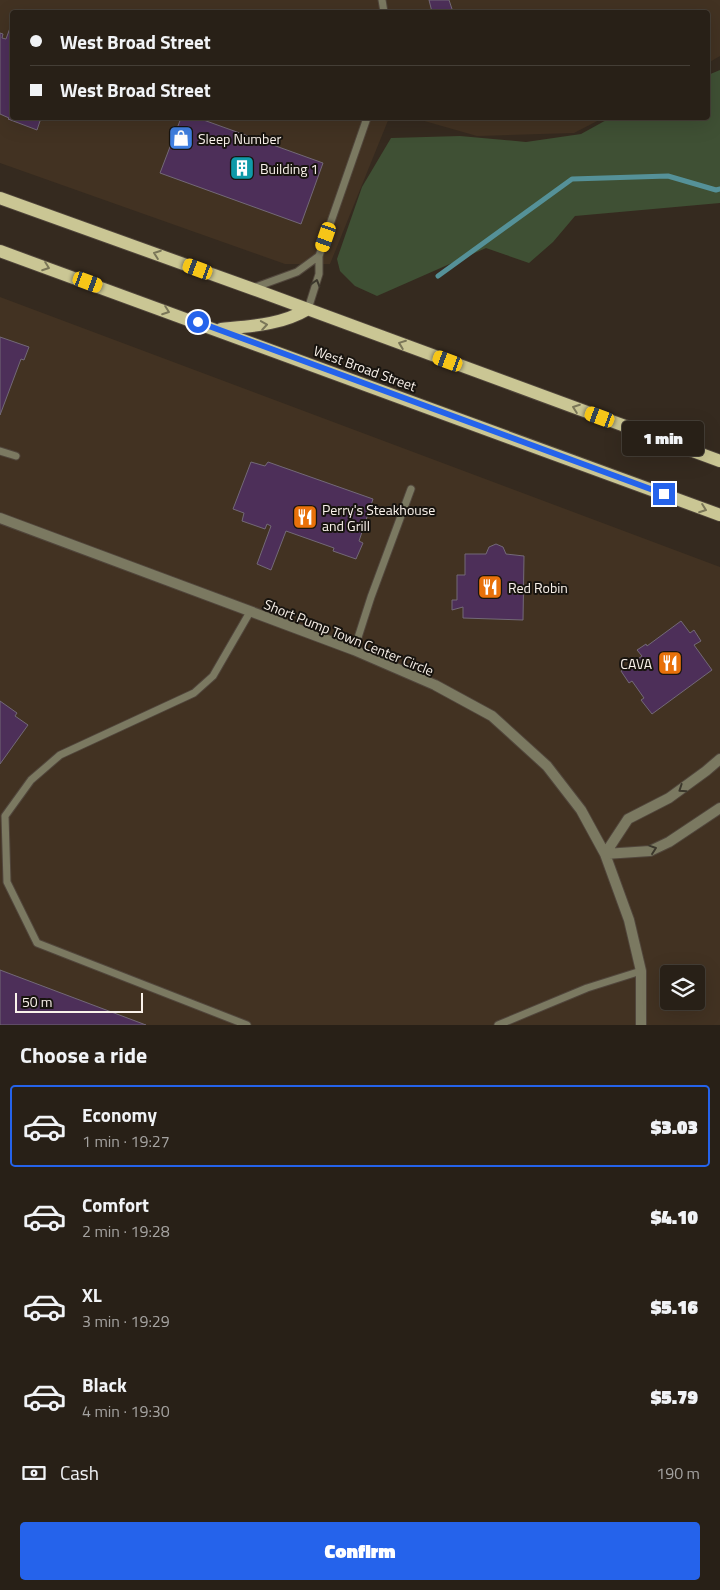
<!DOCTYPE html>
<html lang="en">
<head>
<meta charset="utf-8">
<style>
  :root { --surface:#282017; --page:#342d24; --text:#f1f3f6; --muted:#a5a3a1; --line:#443e36; --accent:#2563eb }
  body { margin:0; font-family:"Titillium Web",sans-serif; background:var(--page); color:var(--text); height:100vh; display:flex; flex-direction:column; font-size:19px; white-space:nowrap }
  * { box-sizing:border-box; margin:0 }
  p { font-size:16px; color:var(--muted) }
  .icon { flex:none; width:28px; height:28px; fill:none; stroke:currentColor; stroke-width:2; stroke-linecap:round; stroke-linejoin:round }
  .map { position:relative; height:1025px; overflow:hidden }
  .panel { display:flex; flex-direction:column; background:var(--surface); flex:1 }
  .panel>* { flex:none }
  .banner { position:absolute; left:10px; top:10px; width:700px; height:110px; border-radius:5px; box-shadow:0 5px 20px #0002,0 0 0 1px var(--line); display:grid; align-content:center; height:110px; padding:0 20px; background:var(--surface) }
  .fabs { position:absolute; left:660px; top:965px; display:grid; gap:10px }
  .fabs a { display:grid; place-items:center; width:45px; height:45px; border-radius:5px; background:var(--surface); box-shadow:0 5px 20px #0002,0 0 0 1px var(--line); font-size:25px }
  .scale { position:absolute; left:15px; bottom:12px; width:128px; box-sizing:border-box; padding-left:5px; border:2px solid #faf2eb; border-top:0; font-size:14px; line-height:18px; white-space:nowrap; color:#faf2eb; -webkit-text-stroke:4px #18140f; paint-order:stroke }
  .end { position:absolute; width:22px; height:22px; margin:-11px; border:6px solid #2563eb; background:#fff; box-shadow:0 0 0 2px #fff }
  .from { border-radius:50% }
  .bubble { position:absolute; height:35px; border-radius:5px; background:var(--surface); box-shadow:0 5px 20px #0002,0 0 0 1px var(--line); font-size:16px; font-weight:800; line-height:35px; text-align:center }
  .car { position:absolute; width:15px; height:30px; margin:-15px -8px; border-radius:6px; box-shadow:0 0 4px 1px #0007; background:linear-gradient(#f5c518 24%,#345 0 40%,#f5c518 0 76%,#345 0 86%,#f5c518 0) }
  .banner b { display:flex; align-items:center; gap:18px; height:48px; font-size:19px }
  .banner b+b { border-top:1px solid var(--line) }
  .banner i { width:12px; height:12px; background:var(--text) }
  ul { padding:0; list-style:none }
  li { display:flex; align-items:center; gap:15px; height:82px; margin:0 10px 8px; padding:0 10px; border:2px solid transparent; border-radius:5px }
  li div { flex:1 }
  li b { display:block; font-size:19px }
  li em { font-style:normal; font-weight:800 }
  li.active { border-color:var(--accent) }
  li>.icon { width:45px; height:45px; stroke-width:1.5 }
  h2 { padding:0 20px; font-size:22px; line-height:60px }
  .pay { display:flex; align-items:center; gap:12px; height:55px; padding:0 20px; font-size:19px }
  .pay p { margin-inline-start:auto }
  .primary-button { display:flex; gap:10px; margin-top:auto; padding:10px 20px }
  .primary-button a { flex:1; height:58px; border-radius:5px; background:var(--accent); color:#fff; font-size:20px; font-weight:800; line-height:58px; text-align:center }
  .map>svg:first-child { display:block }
  .built { fill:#423222; fill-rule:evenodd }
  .green { fill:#3f5034 }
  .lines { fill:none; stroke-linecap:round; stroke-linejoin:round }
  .stream { stroke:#559198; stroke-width:5 }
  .building { fill:#4d2f59; stroke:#736977 }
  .lane-casing { stroke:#51463c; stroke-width:9 }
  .street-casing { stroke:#51463c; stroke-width:12 }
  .primary-casing { stroke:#51463c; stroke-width:14 }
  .lane { stroke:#7b7961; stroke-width:7 }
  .street { stroke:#7b7961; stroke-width:10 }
  .primary { stroke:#cac694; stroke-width:12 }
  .oneway { stroke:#7a7658 }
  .oneway2 { stroke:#3b372c }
  .route { stroke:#2563eb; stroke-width:6 }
  .labels { text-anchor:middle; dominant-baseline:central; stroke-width:4; stroke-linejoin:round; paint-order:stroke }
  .poi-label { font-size:14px; fill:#faf2eb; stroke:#18140f; text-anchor:start }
  .street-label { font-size:14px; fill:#faf2eb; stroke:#18140f }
</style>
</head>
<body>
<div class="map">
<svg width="720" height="1025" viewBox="0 0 720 1025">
  <rect width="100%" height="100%" fill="#352a1f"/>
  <path class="built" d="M0 0H720V56L708 63V12H12V118H389L330 264H285L0 163Z
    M414 118H603L574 133 477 136Z
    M0 297 720 567V1025H0ZM669 974H696V1001H669Z"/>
  <path class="green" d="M720 70V203L575 216 553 242 529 263 486 248 377 296 355 286 340 271 337 259 362 187 391 138 460 136 526 142 581 134 610 118H708V75Z"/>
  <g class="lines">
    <path class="stream" d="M438 276 572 179 668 176 716 190 720 189"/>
  </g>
  <path class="building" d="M429 0H449L453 12H432Z
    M10 28 12 29V118H41L37 130 8 119 9 118 0 114V33L3 34 2 38 6 39Z
    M181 118H198L323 163 301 224 160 173Z
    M0 337 29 347 24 360 21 359 0 415Z
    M251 462 265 466 268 462 373 499 359 541 363 543 356 559 333 551 334 548 286 531 271 570 257 564 271 526 267 524 265 529 242 521 244 513 233 509Z
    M496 544 503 547 506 554 524 556 523 620 463 618V607L452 610V600H457V575H465V554H486L489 547Z
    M681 621 690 633 694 630 701 641 694 645 712 670 652 714 641 700 644 698 632 681 629 683 621 671 642 656 637 650 646 644 647 646Z
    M0 701 17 713 15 716 28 725 0 764Z
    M0 970 146 1025H0Z"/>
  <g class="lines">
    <defs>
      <path id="lane" d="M382 0 384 12
        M253 288 297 272 319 256
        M308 309 319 274V256L367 118
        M0 451 16 456
        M354 650 371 597 411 489
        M247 1025 37 943 7 882 5 816 31 780 60 755 194 693 213 676 250 612
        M498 1025 587 988 641 971"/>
      <path id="street" d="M0 518 354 650 435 685 492 716 547 766 581 810 605 854 629 920 641 971V1025
        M605 854 628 819 669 798 706 771 720 759
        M605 854 650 851 669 842 720 808"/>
      <path id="primary" d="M0 198 253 289 720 461
        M0 251 720 515
        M221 329C252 326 281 325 308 309"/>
    </defs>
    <use href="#lane" class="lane-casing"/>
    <use href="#street" class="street-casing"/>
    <use href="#primary" class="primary-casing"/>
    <use href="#lane" class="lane"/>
    <use href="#street" class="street"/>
    <use href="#primary" class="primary"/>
  </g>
  <defs><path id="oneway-chevron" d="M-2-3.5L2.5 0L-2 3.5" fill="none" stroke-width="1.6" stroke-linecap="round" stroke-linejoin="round" transform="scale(1.25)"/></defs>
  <g class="oneway">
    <use href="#oneway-chevron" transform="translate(157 254) rotate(-160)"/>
    <use href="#oneway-chevron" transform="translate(46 267) rotate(20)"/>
    <use href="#oneway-chevron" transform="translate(166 311) rotate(20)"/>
    <use href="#oneway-chevron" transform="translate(264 325) rotate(-9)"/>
    <use href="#oneway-chevron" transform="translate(402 344) rotate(-159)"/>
    <use href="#oneway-chevron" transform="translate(576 408) rotate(-160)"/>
    <use href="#oneway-chevron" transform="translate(703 509) rotate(20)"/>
  </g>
  <g class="oneway2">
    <use href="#oneway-chevron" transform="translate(316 283) rotate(-74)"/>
    <use href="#oneway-chevron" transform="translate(682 789) rotate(146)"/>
    <use href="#oneway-chevron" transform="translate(653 849) rotate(-19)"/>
  </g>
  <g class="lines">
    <path class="route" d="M198 322 664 494"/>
  </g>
  <defs>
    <symbol id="shop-square" viewBox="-11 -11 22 22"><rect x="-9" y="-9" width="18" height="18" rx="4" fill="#3f7fe0" stroke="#18140f"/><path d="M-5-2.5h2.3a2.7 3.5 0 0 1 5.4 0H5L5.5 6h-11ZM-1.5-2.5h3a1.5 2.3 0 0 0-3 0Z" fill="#fff"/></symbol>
    <symbol id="building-square" viewBox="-11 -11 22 22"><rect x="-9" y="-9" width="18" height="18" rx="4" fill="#0f9aa8" stroke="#18140f"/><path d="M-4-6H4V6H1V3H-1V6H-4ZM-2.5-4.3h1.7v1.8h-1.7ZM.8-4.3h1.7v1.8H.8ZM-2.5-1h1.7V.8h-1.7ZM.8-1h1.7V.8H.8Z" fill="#fff"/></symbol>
    <symbol id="restaurant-square" viewBox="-11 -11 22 22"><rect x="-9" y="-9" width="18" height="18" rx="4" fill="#e8710a" stroke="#18140f"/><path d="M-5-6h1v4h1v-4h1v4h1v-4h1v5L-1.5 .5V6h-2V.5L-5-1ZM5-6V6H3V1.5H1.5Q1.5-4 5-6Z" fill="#fff"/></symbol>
  </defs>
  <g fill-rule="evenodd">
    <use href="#shop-square" x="167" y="124" width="28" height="28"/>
    <use href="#building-square" x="228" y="154" width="28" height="28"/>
    <use href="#restaurant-square" x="291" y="503" width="28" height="28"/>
    <use href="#restaurant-square" x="476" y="573" width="28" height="28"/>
    <use href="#restaurant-square" x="656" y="649" width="28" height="28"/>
  </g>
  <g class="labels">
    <g class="poi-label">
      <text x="198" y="138">Sleep Number</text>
      <text x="260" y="168">Building 1</text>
      <text x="322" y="509">Perry's Steakhouse<tspan x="322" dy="16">and Grill</tspan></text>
      <text x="508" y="587">Red Robin</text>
      <text x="652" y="663" text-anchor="end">CAVA</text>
    </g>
    <g class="street-label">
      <text transform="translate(365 368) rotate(20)">West Broad Street</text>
      <text transform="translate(349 637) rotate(22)">Short Pump Town Center Circle</text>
    </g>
  </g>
</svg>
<div class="fabs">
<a><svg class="icon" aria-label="layers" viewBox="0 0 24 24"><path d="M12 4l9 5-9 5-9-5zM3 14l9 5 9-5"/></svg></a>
</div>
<div class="scale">50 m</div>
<i class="end from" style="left:198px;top:322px"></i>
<i class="end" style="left:664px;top:494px"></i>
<div class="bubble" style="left:622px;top:421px;width:82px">1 min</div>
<i class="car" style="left:326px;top:237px;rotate:199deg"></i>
<i class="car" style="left:198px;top:269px;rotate:290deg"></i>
<i class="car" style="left:88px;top:282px;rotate:110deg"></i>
<i class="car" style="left:448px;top:361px;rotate:290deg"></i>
<i class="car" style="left:600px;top:417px;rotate:290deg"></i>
<div class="banner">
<b><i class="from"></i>West Broad Street</b>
<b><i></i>West Broad Street</b>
</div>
</div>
<section class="panel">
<h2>Choose a ride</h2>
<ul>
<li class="active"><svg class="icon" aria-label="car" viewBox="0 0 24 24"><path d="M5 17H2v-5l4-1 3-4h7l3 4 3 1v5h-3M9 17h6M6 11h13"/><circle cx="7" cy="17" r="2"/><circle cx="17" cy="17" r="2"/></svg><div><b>Economy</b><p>1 min · 19:27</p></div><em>$3.03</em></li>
<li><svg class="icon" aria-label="car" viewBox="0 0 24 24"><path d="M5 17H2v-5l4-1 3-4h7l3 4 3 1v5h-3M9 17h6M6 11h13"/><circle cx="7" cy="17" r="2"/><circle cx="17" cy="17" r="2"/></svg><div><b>Comfort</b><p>2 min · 19:28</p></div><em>$4.10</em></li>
<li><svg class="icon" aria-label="car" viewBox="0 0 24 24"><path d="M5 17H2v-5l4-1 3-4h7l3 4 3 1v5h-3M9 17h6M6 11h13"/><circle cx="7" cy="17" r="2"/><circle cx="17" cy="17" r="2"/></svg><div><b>XL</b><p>3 min · 19:29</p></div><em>$5.16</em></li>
<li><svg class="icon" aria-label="car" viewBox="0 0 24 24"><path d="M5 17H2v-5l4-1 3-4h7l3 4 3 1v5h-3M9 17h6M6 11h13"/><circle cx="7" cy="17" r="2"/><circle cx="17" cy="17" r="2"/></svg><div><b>Black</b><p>4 min · 19:30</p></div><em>$5.79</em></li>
</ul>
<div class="pay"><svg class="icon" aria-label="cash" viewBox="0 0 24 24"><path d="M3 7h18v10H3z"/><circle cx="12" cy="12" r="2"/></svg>Cash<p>190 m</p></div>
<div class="primary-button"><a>Confirm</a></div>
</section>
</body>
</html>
